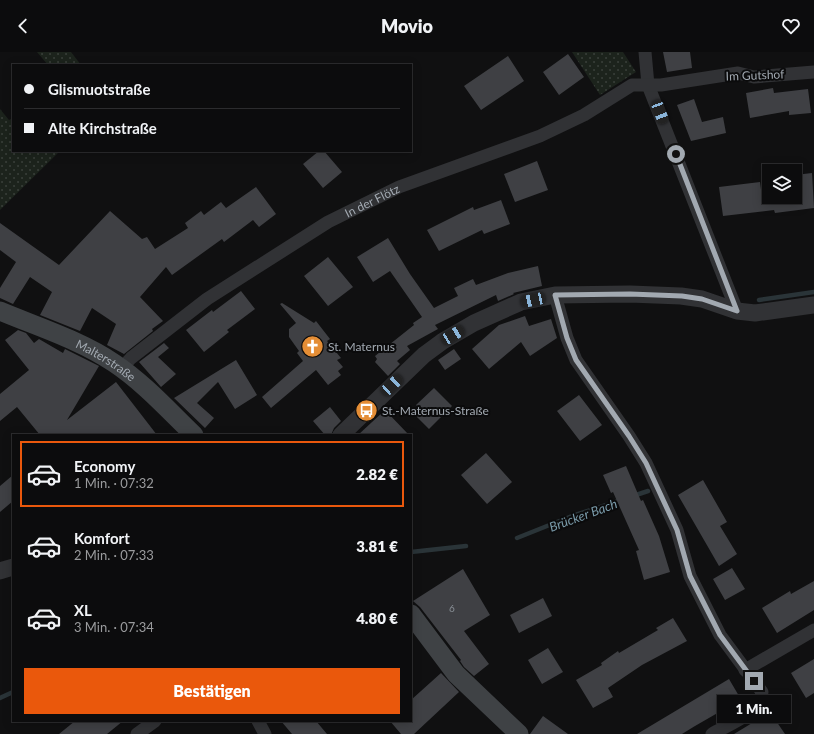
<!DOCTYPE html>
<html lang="de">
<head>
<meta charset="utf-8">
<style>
  :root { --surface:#0c0c0d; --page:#151516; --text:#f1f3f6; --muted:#9a9b9d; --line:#2c2c2e; --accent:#ea580c }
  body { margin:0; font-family:Lato,sans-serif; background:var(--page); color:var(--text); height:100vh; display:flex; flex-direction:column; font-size:15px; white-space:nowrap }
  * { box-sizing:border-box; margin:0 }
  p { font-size:13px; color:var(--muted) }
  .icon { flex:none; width:22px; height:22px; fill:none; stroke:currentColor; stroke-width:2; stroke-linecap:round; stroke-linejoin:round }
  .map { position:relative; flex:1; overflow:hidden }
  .sheet { position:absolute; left:12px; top:382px; width:400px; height:288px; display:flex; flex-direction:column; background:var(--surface); border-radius:0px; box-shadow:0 2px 10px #0003,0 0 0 1px var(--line) }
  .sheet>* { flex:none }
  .hud { position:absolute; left:12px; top:12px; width:400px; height:88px; border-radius:0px; box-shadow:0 2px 10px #0003,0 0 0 1px var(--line); display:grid; align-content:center; height:88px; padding:0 12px; background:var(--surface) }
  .tools { position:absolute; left:762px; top:112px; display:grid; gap:8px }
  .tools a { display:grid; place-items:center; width:40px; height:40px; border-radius:0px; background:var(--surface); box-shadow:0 2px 10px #0003,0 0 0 1px var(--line); font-size:20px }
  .end { position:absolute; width:18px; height:18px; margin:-9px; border:5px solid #a2a9b1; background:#111; box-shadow:0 0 0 2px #111 }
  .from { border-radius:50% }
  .bubble { position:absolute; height:28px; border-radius:0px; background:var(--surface); box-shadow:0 2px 10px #0003,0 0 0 1px var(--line); font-size:13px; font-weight:800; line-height:28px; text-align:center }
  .car { position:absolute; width:12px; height:24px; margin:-12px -6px; border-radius:5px; box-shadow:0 0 3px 1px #0007; background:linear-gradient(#222 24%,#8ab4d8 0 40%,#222 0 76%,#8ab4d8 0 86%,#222 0) }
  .hud b { display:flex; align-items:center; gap:14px; height:38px; font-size:15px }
  .hud b+b { border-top:1px solid var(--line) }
  .hud i { width:10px; height:10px; background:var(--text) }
  ul { padding:7px 0 0; list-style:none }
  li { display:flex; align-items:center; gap:12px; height:66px; margin:0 8px 6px; padding:0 4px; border:2px solid transparent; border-radius:0px }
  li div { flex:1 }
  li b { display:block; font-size:15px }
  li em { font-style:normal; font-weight:800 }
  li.on { border-color:var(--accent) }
  li>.icon { width:36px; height:36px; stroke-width:1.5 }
  .button { display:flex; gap:8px; margin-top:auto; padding:8px 12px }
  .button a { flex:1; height:46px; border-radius:0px; background:var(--accent); color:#fff; font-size:16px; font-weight:800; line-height:46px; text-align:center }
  header { display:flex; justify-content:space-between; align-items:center; height:52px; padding:0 12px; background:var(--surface); font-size:18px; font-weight:800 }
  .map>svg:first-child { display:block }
  .grass { fill:url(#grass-dots) }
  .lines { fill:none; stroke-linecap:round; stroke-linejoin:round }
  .stream { stroke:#2a3438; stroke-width:4.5 }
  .building { fill:#3f4044 }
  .minor { stroke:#313235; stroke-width:13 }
  .tertiary { stroke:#313235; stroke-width:17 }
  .secondary { stroke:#3f4245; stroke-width:19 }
  .route { stroke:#a2a9b1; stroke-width:5 }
  .labels { text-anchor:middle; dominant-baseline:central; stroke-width:4; stroke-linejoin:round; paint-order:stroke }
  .number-label { font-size:10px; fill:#898f96 }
  .street-label { font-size:12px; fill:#a2a9b1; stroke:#0b0b0c }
  .poi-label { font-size:12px; fill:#a2a9b1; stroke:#0b0b0c; text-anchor:start }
  .water-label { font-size:13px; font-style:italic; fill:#7a9baa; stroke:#0b0b0c }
</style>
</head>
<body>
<header><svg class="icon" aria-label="back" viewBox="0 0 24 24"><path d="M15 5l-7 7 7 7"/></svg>Movio<svg class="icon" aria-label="heart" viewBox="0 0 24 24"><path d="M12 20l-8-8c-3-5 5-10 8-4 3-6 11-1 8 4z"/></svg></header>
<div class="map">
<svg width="814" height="682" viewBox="0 0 814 682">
  <defs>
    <pattern id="grass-dots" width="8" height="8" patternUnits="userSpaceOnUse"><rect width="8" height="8" fill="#1c231c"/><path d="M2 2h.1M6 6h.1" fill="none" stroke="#3a403b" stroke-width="1.8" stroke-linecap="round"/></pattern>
  </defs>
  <rect width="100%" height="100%" fill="#101011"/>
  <path class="grass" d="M37 0H71L81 13H48Z
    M572 0H623L636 20 600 43Z
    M0 57 9 68 13 66V99H60L0 158Z"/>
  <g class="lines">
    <path class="stream" d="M759 248 814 240
      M633 444 648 439
      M517 486 572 464 622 448
      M411 500 466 494
      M0 646 13 640"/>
  </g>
  <path class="building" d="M663 0H690L692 16 667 20Z
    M568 2 584 25 559 43 543 20Z
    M508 4 524 29 481 58 464 34Z
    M773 36 774 41 808 37 811 61 789 63V59L750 66 746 41Z
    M694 47 702 70 723 65 726 81 691 89 677 53Z
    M319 99H324L342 120 323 136 303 112Z
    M537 109 548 138 515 150 504 122Z
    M812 121 814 156 775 161 774 158 723 164 719 135 760 130 762 145H795V123Z
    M256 135 276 162 259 175 253 168 224 190 222 187 172 223 166 215 140 245 163 269 152 277 153 279 124 302 107 293 116 272 92 256 80 279 40 263 52 240 30 225 13 252 0 246V236L16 210 0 198V171L59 213 110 159 142 187 147 185 155 197 188 176 185 171 201 159 204 163 221 150 226 156Z
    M501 148 510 172 484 182 482 178 439 199 427 178 473 155 474 158Z
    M388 186 410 222 434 256 458 244 454 236 473 227 476 233 508 221 538 214 542 234 513 241 514 242 498 249 496 243 435 273 438 277 407 294 410 298 397 309 400 312 388 324 375 310 377 307 375 304 414 273 413 271 422 265 390 219 373 230 357 205Z
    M328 205 353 235 328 254 304 224Z
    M241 239 255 257 227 278 229 280 204 300 186 278 212 258 213 260Z
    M282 251 314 271 316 269 330 287 327 289 341 306 337 308 343 315 338 319 341 323 328 333 316 318 271 356 262 345 303 309 297 301 299 299 289 285V277L296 271 280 252Z
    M525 264 529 274 551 267 557 286 530 304 521 290 489 317 472 297 499 273Z
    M18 278 26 281 34 291 39 287 63 301 65 297 99 314 67 368 116 330 157 383H40L17 355 0 369V342L29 318 5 288Z
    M164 291 169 296 158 305 176 322 161 335 139 310Z
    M454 297 461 307 445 318 438 308Z
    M236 308 257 343 235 357 218 330 197 351 214 366 205 376 174 346Z
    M434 336 452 354 429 377 414 362 420 357 416 353Z
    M579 343 602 373 580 389 557 359Z
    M330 355 341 369 334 376 331 383H325L313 369Z
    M385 358 409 383H358Z
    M486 401 512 430 487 452 461 423Z
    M626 414 641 449 643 448 659 484 670 520 644 528 636 499 639 498 613 440 611 441 603 423Z
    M13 423V449L0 460V434Z
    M703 428 727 470 720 474 737 502 719 514 678 443Z
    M732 516 745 537 725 548 713 527Z
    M463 517 490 563 464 579 489 612 474 624 464 615 460 609 461 608 420 555 413 549Z
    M814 529V558L777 581 762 556 790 539 791 542Z
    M543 546 552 564 519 581 510 563Z
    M673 566 687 589 642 613 608 636 613 645 593 656 576 628 602 613 601 611 618 599 619 601 658 578 656 576Z
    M548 596 563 620 542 632 528 608Z
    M814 607V641L806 646 791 621Z
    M441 621 459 640 414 682H401L390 669H411V648Z
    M729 627 739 644 726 651 728 655 695 674 682 682H637Z
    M770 660 785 682H734Z
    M543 664 568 682H530Z
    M75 669H123L107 682H59Z
    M281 669H316L327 682H292Z"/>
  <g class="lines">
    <g class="minor">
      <path d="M645 0 648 33 737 259"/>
      <path d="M555 243 567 286 576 308 629 384 646 411 677 478 690 524 720 583 762 640C760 662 729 672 712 682"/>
      <path id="s1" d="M122 316 131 306 207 247 328 170 399 135 540 84 584 63 632 33H661L738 21 754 25 814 20"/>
      <path d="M745 618 814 578"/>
      <path d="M258 669 265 682"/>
      <path d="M137 682 155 669"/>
    </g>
    <path class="tertiary" d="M341 383 424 303 443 289 474 271 521 250 555 243 630 242 681 244 702 247 737 259 755 261 814 253
      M0 519 13 515"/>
    <g class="secondary">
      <path id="s2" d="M0 259C38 275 80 288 114 311 144 331 168 358 194 383"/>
      <path d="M411 562 456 622 519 682"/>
    </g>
  </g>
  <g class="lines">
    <path class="route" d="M676 102 737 259 702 247 682 244 630 242 555 243 567 286 576 308 629 384 646 411 677 478 690 524 720 583 754 629"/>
  </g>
  <defs>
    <symbol id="church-disc" viewBox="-11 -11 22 22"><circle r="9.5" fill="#e48d35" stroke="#0b0b0c"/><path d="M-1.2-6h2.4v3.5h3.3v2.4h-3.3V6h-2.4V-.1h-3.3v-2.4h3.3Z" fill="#fff"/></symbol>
    <symbol id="bus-disc" viewBox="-11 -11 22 22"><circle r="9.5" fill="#e48d35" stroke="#0b0b0c"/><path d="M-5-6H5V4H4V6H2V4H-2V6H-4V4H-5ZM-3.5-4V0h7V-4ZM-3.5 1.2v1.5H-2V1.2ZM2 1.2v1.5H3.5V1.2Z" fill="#fff"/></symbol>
  </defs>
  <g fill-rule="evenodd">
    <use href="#church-disc" x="300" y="282" width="25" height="25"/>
    <use href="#bus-disc" x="354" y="346" width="25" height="25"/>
  </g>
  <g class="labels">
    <g class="number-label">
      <text x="452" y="556">6</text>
    </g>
    <g class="street-label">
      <text transform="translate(755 23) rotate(-2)">Im Gutshof</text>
      <text stroke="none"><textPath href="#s1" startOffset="302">In der Flötz</textPath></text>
      <text stroke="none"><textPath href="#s2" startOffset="117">Malterstraße</textPath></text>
    </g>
    <g class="poi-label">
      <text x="328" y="294">St. Maternus</text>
      <text x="382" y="358">St.-Maternus-Straße</text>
    </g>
    <g class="water-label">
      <text transform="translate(583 463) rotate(-20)">Brücker Bach</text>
    </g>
  </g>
</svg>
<div class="tools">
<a><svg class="icon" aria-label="layers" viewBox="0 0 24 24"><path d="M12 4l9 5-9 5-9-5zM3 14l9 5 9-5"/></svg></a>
</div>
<i class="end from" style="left:676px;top:102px"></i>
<i class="end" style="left:754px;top:629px"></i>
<div class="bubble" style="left:717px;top:643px;width:74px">1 Min.</div>
<i class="car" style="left:660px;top:60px;rotate:159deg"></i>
<i class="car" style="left:533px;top:248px;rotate:258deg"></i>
<i class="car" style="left:453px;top:283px;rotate:59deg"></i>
<i class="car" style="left:392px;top:333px;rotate:47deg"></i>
<div class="hud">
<b><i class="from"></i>Glismuotstraße</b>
<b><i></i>Alte Kirchstraße</b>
</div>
<section class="sheet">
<ul>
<li class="on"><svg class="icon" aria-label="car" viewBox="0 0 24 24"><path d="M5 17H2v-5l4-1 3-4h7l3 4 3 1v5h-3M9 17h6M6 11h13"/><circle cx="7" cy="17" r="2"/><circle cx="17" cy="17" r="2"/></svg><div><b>Economy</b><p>1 Min. · 07:32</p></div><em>2.82 €</em></li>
<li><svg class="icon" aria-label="car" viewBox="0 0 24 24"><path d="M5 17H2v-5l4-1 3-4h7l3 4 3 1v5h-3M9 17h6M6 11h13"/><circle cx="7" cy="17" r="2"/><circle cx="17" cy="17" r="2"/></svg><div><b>Komfort</b><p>2 Min. · 07:33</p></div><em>3.81 €</em></li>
<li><svg class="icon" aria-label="car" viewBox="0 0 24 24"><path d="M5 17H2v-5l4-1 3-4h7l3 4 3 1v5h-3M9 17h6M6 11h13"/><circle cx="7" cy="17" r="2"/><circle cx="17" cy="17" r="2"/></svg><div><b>XL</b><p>3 Min. · 07:34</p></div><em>4.80 €</em></li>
</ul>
<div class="button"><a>Bestätigen</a></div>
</section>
</div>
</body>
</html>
